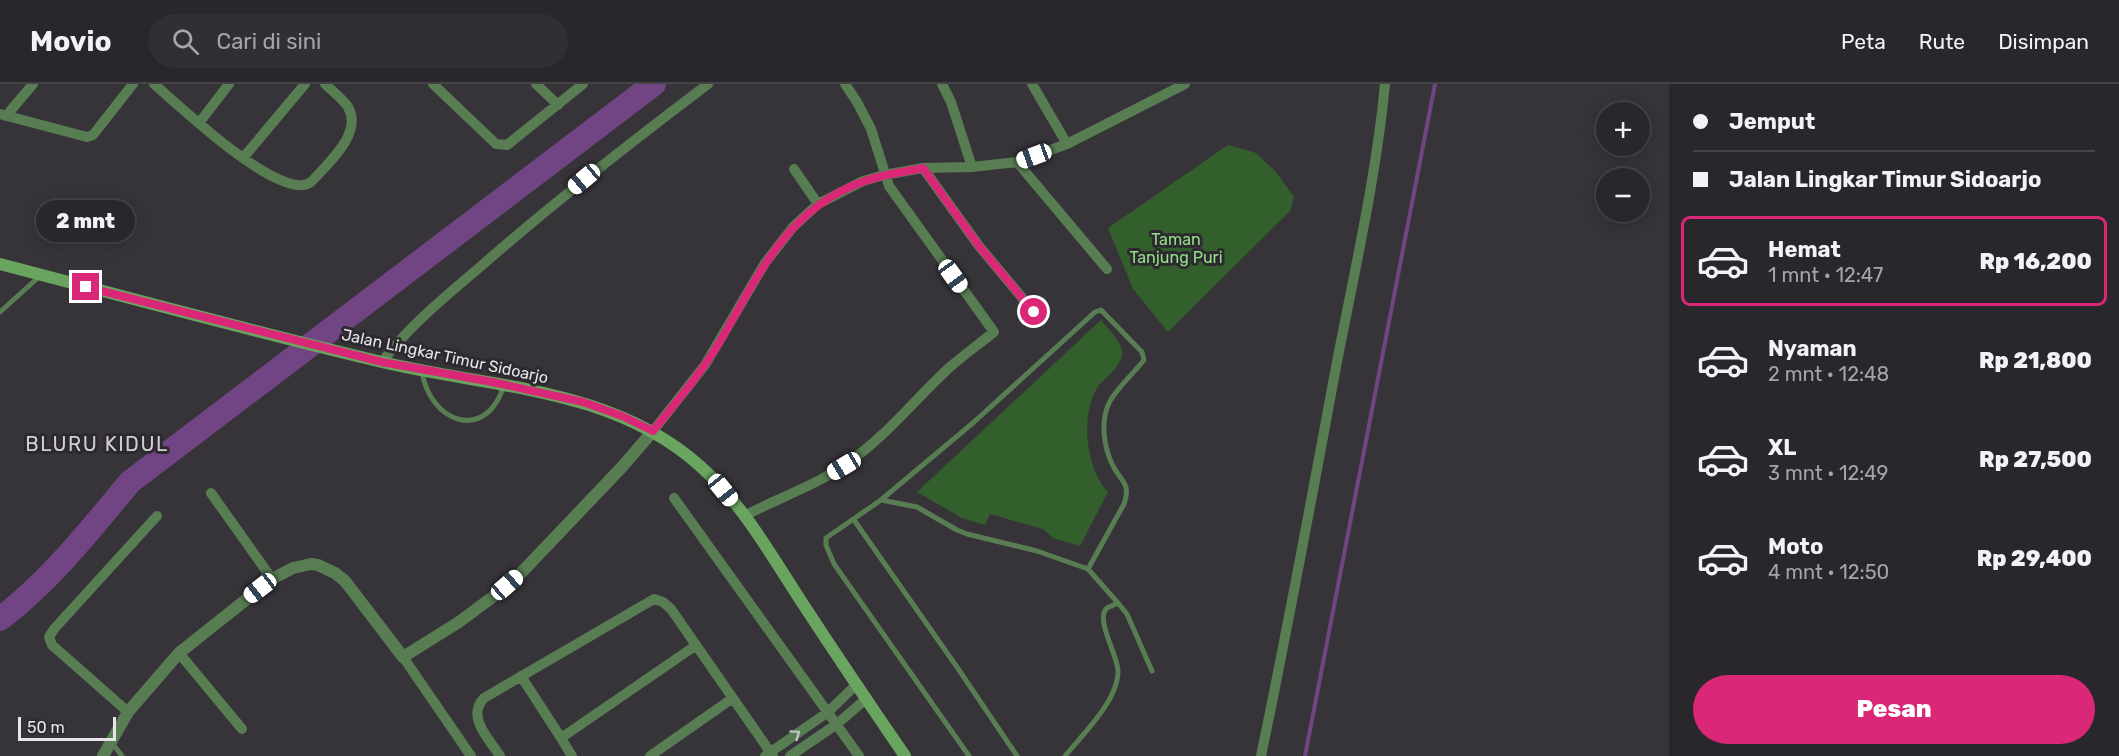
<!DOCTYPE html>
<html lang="id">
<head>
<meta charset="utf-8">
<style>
  :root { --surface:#29272b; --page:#312f33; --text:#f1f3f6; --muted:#a5a5a9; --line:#454447; --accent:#db2777 }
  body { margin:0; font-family:Rubik,sans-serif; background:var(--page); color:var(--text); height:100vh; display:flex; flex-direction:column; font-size:22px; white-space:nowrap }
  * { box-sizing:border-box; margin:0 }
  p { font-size:20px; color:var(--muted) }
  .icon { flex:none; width:33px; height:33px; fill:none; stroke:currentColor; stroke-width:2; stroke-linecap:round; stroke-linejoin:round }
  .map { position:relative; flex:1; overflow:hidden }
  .details { display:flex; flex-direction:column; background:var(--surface); width:450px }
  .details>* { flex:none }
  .top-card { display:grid; align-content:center; height:132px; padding:0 24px; background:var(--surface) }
  .fabs { position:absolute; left:1596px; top:18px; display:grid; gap:12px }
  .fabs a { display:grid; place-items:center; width:54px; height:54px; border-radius:50%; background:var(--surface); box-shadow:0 3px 15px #0003,0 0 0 2px var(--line); font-size:30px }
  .scale { position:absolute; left:18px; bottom:15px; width:98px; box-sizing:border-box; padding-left:6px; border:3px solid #e8e5e9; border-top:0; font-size:16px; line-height:21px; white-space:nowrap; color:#e8e5e9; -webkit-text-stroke:4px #2d2a2f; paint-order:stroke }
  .end { position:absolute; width:27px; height:27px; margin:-14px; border:8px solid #db2777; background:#fff; box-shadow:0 0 0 3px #fff }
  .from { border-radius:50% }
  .bubble { position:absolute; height:42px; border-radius:21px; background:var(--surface); box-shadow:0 3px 15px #0003,0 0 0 2px var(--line); font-size:20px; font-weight:800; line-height:42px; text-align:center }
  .car { position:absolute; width:18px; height:36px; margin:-18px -9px; border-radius:8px; box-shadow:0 0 4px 2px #0007; background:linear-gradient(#fff 24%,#345 0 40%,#fff 0 76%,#345 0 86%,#fff 0) }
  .top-card b { display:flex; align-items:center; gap:21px; height:57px; font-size:22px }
  .top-card b+b { border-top:2px solid var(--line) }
  .top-card i { width:15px; height:15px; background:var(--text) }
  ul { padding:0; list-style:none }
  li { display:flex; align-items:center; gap:18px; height:90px; margin:0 12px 9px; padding:0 12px; border:3px solid transparent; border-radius:9px }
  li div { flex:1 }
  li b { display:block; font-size:22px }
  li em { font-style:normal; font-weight:800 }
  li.active { border-color:var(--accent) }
  li>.icon { width:54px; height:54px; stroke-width:1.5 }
  .cta { display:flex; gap:12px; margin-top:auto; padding:12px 24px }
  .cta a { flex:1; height:69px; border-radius:36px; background:var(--accent); color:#fff; font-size:24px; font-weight:800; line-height:69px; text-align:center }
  header { display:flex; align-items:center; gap:36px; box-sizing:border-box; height:84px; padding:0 30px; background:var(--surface); border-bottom:2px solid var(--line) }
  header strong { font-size:28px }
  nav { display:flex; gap:33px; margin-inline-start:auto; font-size:21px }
  .search { width:420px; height:54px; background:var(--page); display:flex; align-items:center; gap:15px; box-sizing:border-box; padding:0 21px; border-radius:33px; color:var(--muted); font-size:22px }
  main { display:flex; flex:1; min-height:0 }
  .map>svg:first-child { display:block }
  .green { fill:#335f2c }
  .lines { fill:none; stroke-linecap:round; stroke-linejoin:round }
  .stream { stroke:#714483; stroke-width:4 }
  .river { stroke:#714483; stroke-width:24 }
  .service { stroke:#587d52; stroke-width:5 }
  .minor { stroke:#587d52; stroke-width:10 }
  .tertiary { stroke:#587d52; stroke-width:12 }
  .secondary { stroke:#6aa560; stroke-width:12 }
  .oneway { stroke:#bdc6bc }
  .route { stroke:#db2777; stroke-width:8 }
  .labels { text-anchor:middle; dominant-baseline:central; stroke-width:6; stroke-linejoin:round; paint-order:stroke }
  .park-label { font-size:16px; fill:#94e088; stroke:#2d2a2f }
  .street-label { font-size:16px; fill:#e8e5e9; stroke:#2d2a2f }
  .quarter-label { font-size:20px; letter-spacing:1.5px; fill:#d2ced5; stroke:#2d2a2f }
</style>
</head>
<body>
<header>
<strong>Movio</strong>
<div class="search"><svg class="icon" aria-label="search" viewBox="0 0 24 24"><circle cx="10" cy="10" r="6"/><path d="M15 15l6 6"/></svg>Cari di sini</div>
<nav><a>Peta</a><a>Rute</a><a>Disimpan</a></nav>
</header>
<main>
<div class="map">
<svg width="1669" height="672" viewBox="0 0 1669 672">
  <rect width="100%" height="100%" fill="#373439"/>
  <path class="green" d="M1228 61 1256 69 1276 88 1294 113 1290 127 1168 248 1133 205 1108 144Z
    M1101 236C1108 245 1120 255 1122 267 1124 281 1104 294 1097 304 1080 333 1086 384 1108 408L1080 462 1053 454 1043 445 990 430 985 441 962 434 917 408Z"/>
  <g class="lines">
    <path class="stream" d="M1305 672 1435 0"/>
    <path class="river" d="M0 535C50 497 90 446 130 398L654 0"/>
    <path class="service" d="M0 228 41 191
      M422 287C429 338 486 360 504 301
      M881 416 917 423 957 446 967 450 1037 467 1088 485 1118 519
      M854 436 959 586 1017 672
      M112 659 122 672
      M969 672 834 480 826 461V454L881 416 974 338 1095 228 1101 226 1142 268 1144 276C1134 289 1116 305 1109 319 1100 338 1104 364 1113 382 1122 399 1131 399 1124 420L1088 485
      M1065 672C1083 650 1118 617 1118 587 1118 572 1096 537 1106 525 1109 522 1115 521 1118 519L1127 530 1152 587"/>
    <path class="minor" d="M154 0C185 27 258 96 297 101 304 102 310 100 314 95 329 78 363 49 348 23 343 15 332 7 325 0
      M433 0 496 60 507 61 583 0
      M536 0 558 21
      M942 0 951 18 972 83
      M1032 0 1067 60
      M0 30 87 53 93 51 133 0
      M6 32 33 0
      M199 39 229 0
      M243 74 305 0
      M1017 78 1107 185
      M923 84 979 162 1034 228
      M794 85 818 120
      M382 278C409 242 445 213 480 183 553 119 630 59 708 0
      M653 347 705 281 765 179 793 143 818 120 863 97 884 91 923 84 972 83 1017 78 1067 60 1185 0
      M211 409 272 495
      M674 414 859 672
      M744 432C778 414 815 402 846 380 886 353 915 315 950 283 964 271 979 260 994 248L889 102 871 45 857 18 845 0
      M179 569 242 645
      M403 573 471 672
      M521 592 561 654
      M128 628 52 561 49 553 54 545 157 432
      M500 672C489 655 466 633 484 614L654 515 663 518 671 525 773 672
      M572 672 561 654 695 562
      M650 672 733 614
      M765 672 828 628 857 600
      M790 672 837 640 867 614
      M1261 672C1288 543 1312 413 1336 283 1354 189 1376 95 1385 0"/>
    <path class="tertiary" d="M103 672 128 628 179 569 272 495 293 484 311 480 318 481 335 489 345 497 403 573 459 538 494 512 521 489 622 383 653 347"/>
    <path class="secondary" d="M0 180C127 213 254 248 382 278 491 304 612 303 700 382 742 419 771 471 801 517 835 569 870 621 905 672"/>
  </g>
  <defs><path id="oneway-chevron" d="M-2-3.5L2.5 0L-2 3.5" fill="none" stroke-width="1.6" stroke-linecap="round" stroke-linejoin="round" transform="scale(1.5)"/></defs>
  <use class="oneway" href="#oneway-chevron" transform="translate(796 650) rotate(-35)"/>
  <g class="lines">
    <path class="route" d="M86 203 382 278 492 298 583 318 622 332 653 347C676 318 700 291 719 259 758 193 786 124 865 97 884 90 904 88 923 84L979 162 1034 228"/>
  </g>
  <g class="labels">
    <g class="park-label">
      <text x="1176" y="155">Taman<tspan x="1176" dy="18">Tanjung Puri</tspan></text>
    </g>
    <g class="street-label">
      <text transform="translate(445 272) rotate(12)">Jalan Lingkar Timur Sidoarjo</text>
    </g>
    <g class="quarter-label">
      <text x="97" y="360">BLURU KIDUL</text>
    </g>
  </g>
</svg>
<div class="fabs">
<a>+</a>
<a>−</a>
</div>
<div class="scale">50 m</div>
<i class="end from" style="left:1034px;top:228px"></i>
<i class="end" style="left:86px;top:203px"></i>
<div class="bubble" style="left:36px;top:116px;width:99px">2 mnt</div>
<i class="car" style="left:1034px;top:72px;rotate:250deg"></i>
<i class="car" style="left:584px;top:95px;rotate:230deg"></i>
<i class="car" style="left:953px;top:192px;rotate:144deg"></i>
<i class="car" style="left:844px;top:382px;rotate:239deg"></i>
<i class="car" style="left:723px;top:406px;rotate:141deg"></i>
<i class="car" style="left:507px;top:501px;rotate:49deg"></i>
<i class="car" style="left:260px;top:504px;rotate:232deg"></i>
</div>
<section class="details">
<div class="top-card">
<b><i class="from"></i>Jemput</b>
<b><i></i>Jalan Lingkar Timur Sidoarjo</b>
</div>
<ul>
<li class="active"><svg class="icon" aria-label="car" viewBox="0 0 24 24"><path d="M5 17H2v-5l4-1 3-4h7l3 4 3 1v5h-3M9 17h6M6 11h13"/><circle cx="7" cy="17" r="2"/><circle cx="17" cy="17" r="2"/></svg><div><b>Hemat</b><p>1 mnt · 12:47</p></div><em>Rp 16,200</em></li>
<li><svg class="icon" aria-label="car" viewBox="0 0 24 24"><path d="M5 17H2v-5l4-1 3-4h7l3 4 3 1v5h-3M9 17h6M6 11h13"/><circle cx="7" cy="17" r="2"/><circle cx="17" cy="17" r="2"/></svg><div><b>Nyaman</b><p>2 mnt · 12:48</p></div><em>Rp 21,800</em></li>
<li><svg class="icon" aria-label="car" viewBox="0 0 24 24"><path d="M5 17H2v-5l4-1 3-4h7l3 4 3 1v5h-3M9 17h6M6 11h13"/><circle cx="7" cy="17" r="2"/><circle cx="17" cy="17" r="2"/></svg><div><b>XL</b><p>3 mnt · 12:49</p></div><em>Rp 27,500</em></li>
<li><svg class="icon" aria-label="car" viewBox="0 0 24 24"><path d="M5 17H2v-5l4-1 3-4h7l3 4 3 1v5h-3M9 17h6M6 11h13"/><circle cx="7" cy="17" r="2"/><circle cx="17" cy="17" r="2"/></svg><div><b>Moto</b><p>4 mnt · 12:50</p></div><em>Rp 29,400</em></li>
</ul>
<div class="cta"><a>Pesan</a></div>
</section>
</main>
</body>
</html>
